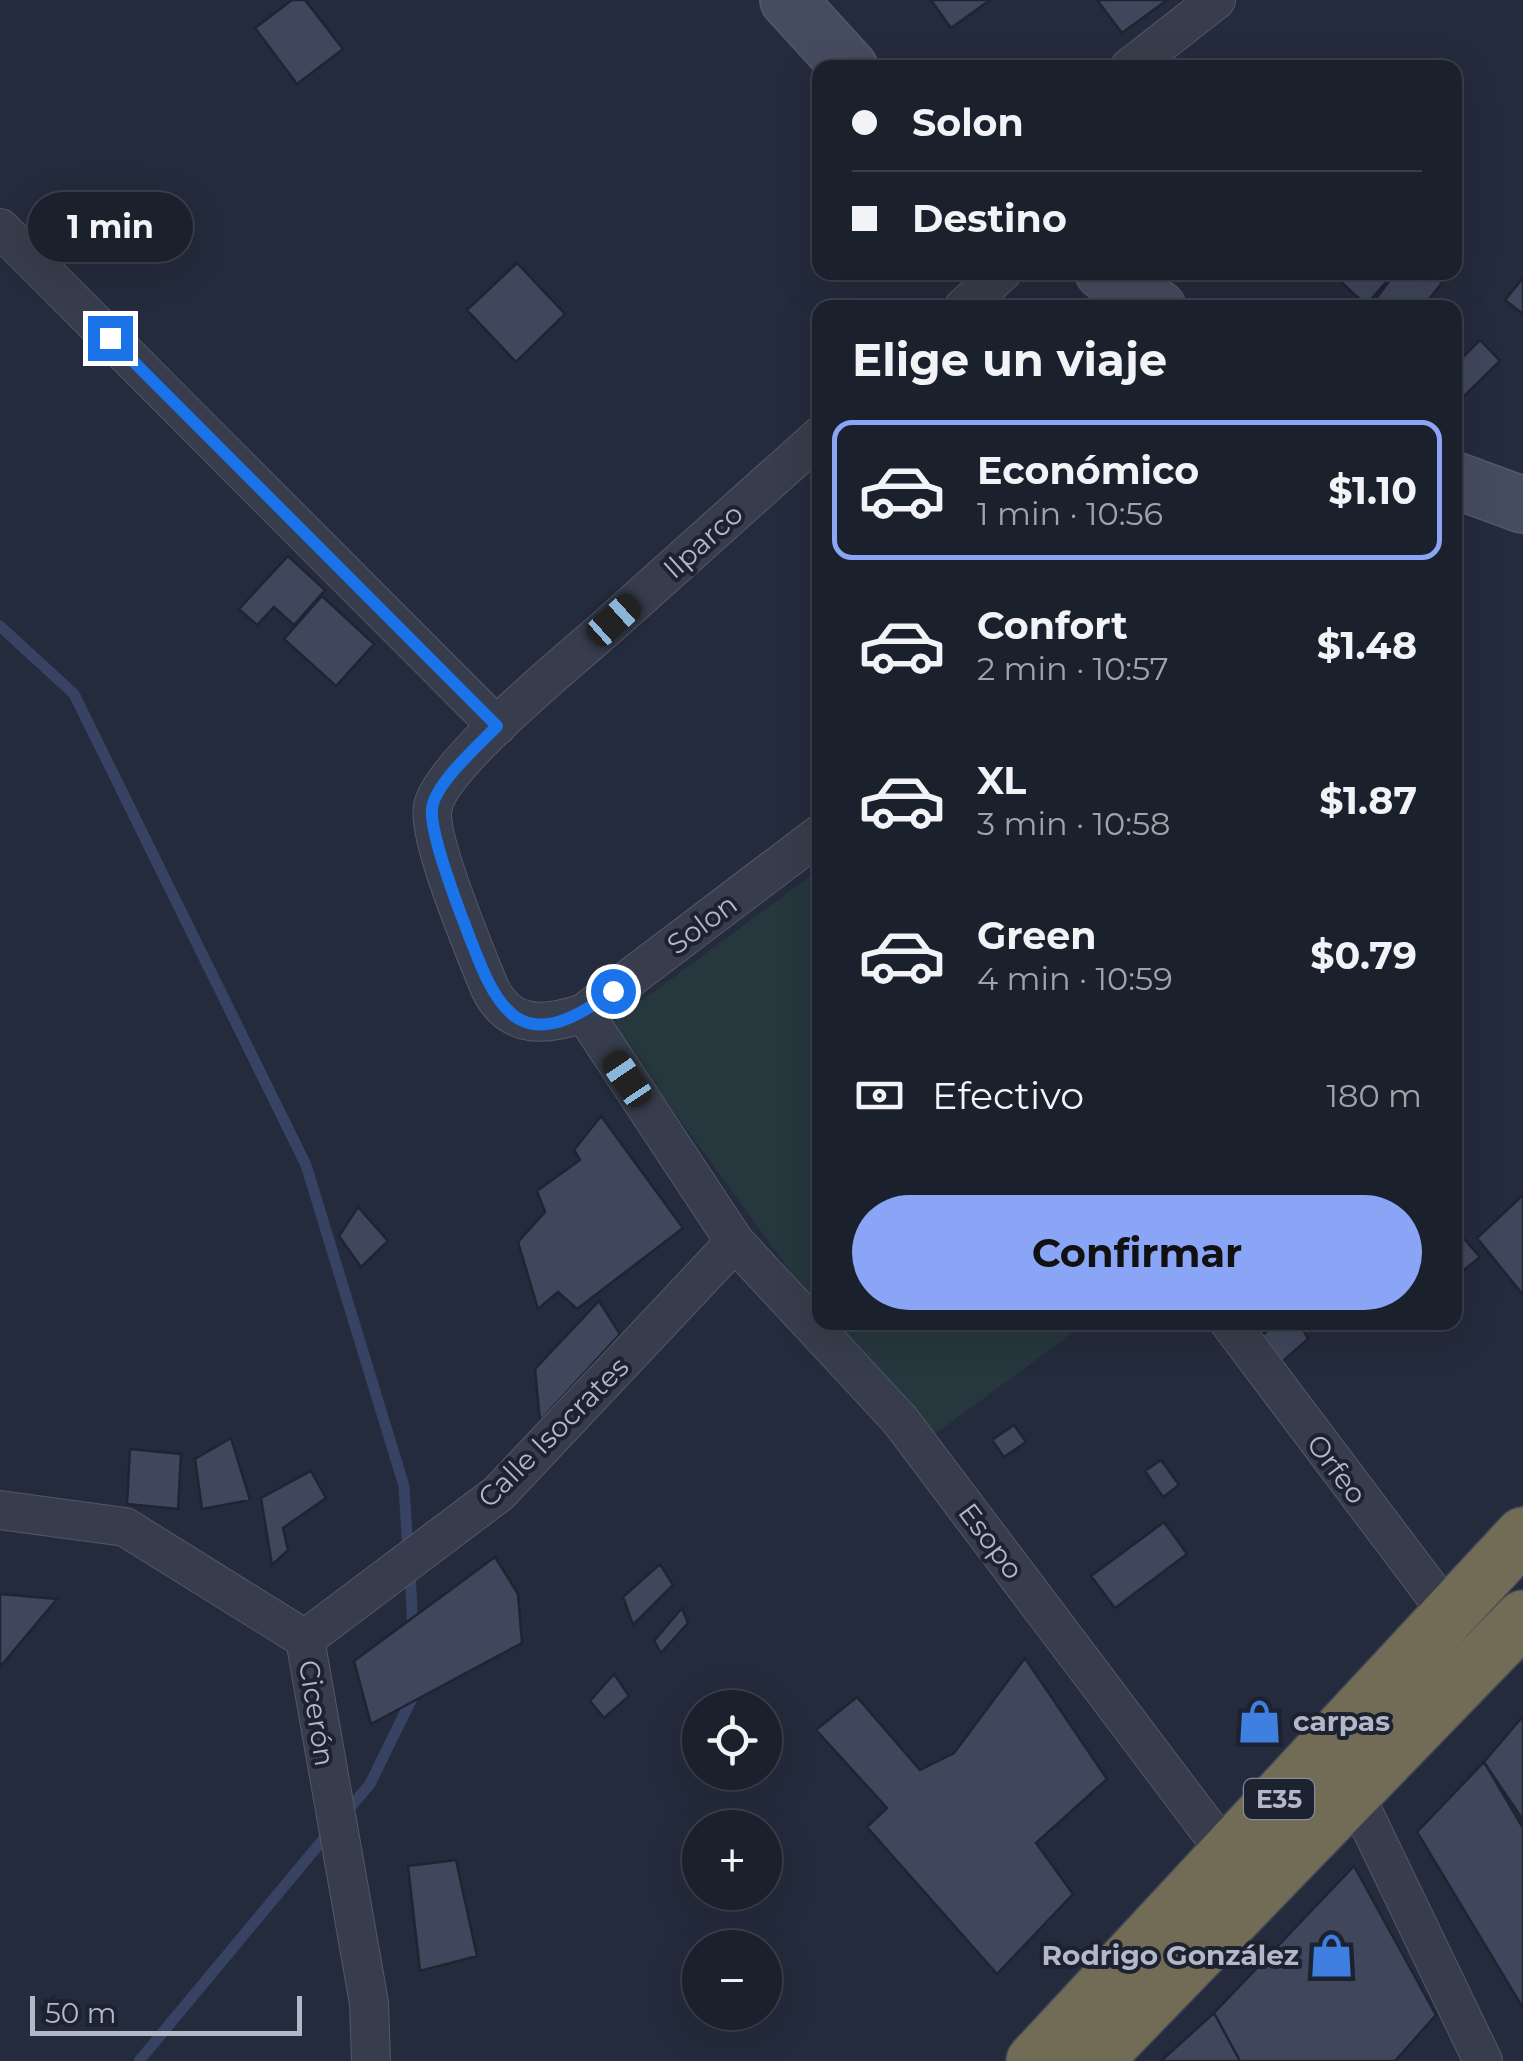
<!DOCTYPE html>
<html lang="es">
<head>
<meta charset="utf-8">
<style>
  :root { --surface:#1b202d; --page:#282d39; --text:#f1f3f6; --muted:#a0a3aa; --line:#393e49; --accent:#8aa5f6 }
  body { margin:0; font-family:Montserrat,sans-serif; background:var(--page); color:var(--text); height:100vh; display:flex; flex-direction:column; font-size:38px; white-space:nowrap }
  * { box-sizing:border-box; margin:0 }
  p { font-size:32px; color:var(--muted) }
  .icon { flex:none; width:55px; height:55px; fill:none; stroke:currentColor; stroke-width:2; stroke-linecap:round; stroke-linejoin:round }
  .map { position:relative; flex:1; overflow:hidden }
  .drawer { position:absolute; left:812px; top:300px; width:650px; height:1030px; display:flex; flex-direction:column; background:var(--surface); border-radius:20px; box-shadow:0 10px 40px #0002,0 0 0 2px var(--line) }
  .drawer>* { flex:none }
  .top-card { position:absolute; left:812px; top:60px; width:650px; height:220px; border-radius:20px; box-shadow:0 10px 40px #0002,0 0 0 2px var(--line); display:grid; align-content:center; height:220px; padding:0 40px; background:var(--surface) }
  .fabs { position:absolute; left:682px; top:1690px; display:grid; gap:20px }
  .fabs a { display:grid; place-items:center; width:100px; height:100px; border-radius:50%; background:var(--surface); box-shadow:0 10px 40px #0002,0 0 0 2px var(--line); font-size:50px }
  .scale { position:absolute; left:30px; bottom:25px; width:272px; box-sizing:border-box; padding-left:10px; border:5px solid #b3b8c8; border-top:0; font-size:28px; line-height:35px; white-space:nowrap; color:#b3b8c8; -webkit-text-stroke:8px #1d2231; paint-order:stroke }
  .end { position:absolute; width:45px; height:45px; margin:-22px; border:12px solid #1a73e8; background:#fff; box-shadow:0 0 0 5px #fff }
  .from { border-radius:50% }
  .bubble { position:absolute; height:70px; border-radius:35px; background:var(--surface); box-shadow:0 10px 40px #0002,0 0 0 2px var(--line); font-size:32px; font-weight:700; line-height:70px; text-align:center }
  .car { position:absolute; width:30px; height:60px; margin:-30px -15px; border-radius:12px; box-shadow:0 0 8px 2px #0007; background:linear-gradient(#222 24%,#8ab4d8 0 40%,#222 0 76%,#8ab4d8 0 86%,#222 0) }
  .top-card b { display:flex; align-items:center; gap:35px; height:95px; font-size:38px }
  .top-card b+b { border-top:2px solid var(--line) }
  .top-card i { width:25px; height:25px; background:var(--text) }
  ul { padding:0; list-style:none }
  li { display:flex; align-items:center; gap:30px; height:140px; margin:0 20px 15px; padding:0 20px; border:5px solid transparent; border-radius:20px }
  li div { flex:1 }
  li b { display:block; font-size:38px }
  li em { font-style:normal; font-weight:700 }
  li.active { border-color:var(--accent) }
  li>.icon { width:90px; height:90px; stroke-width:1.5 }
  h2 { padding:0 40px; font-size:45px; line-height:120px }
  .pay { display:flex; align-items:center; gap:25px; height:110px; padding:0 40px; font-size:38px }
  .pay p { margin-inline-start:auto }
  .primary-button { display:flex; gap:20px; margin-top:auto; padding:20px 40px }
  .primary-button a { flex:1; height:115px; border-radius:60px; background:var(--accent); color:#111; font-size:40px; font-weight:700; line-height:115px; text-align:center }
  .map>svg:first-child { display:block }
  .green { fill:#26373d }
  .lines { fill:none; stroke-linecap:round; stroke-linejoin:round }
  .stream { stroke:#384363; stroke-width:11 }
  .building { fill:#40475c; stroke:#1f2433; stroke-width:2.5 }
  .street-casing { stroke:#535867; stroke-width:40 }
  .secondary-casing { stroke:#535867; stroke-width:58 }
  .highway-casing { stroke:#434857; stroke-width:58 }
  .street { stroke:#373d4c; stroke-width:38 }
  .secondary { stroke:#464c5f; stroke-width:55 }
  .highway { stroke:#726b55; stroke-width:55 }
  .route { stroke:#1a73e8; stroke-width:12 }
  .labels { text-anchor:middle; dominant-baseline:central; stroke-width:8; stroke-linejoin:round; paint-order:stroke }
  .shield { fill:#1d2231; stroke:#868b9b; stroke-width:2.5 }
  .shield-label { font-size:25px; font-weight:bold; fill:#b3b8c8 }
  .street-label { font-size:28px; fill:#b3b8c8; stroke:#1d2231 }
  .poi-label { font-size:28px; font-weight:bold; fill:#b3b8c8; stroke:#1d2231; text-anchor:start }
</style>
</head>
<body>
<div class="map">
<svg width="1523" height="2061" viewBox="0 0 1523 2061">
  <rect width="100%" height="100%" fill="#242b3c"/>
  <path class="green" d="M820 869V1312L610 1024Z
    M828 1323H1086L919 1446Z"/>
  <g class="lines">
    <path class="stream" d="M0 626 74 694 306 1165 404 1486 408 1552
      M410 1570 413 1632
      M343 1816 370 1784 416 1690
      M139 2061 331 1830"/>
  </g>
  <path class="building" d="M292 0H305L343 49 297 84 255 28Z
    M931 0H990L951 28Z
    M1097 0H1167L1122 33Z
    M517 263 565 314 516 362 467 310Z
    M1330 272H1395L1366 305Z
    M1396 272H1427L1442 283 1422 308H1369Z
    M1523 278V314L1505 300Z
    M1480 340 1500 361 1458 402 1455 365Z
    M288 556 325 590 294 625 274 607 257 625 239 609Z
    M322 596 374 644 336 686 284 639Z
    M601 1116 683 1228 577 1309 558 1292 538 1309 518 1242 545 1212 537 1191 580 1160 574 1150Z
    M1523 1195V1295L1477 1238Z
    M358 1207 388 1241 361 1267 339 1236Z
    M1457 1231 1480 1257 1464 1270 1455 1260Z
    M599 1301 620 1334 540 1421 535 1369Z
    M1277 1322H1299L1308 1339 1275 1368 1254 1343Z
    M1014 1425 1026 1442 1004 1457 992 1440Z
    M231 1438 250 1500 202 1509 195 1459Z
    M130 1449 181 1454 178 1509 127 1504Z
    M1161 1460 1179 1485 1163 1497 1145 1471Z
    M311 1471 326 1498 283 1528 288 1550 272 1565 261 1498Z
    M1164 1522 1187 1554 1115 1608 1091 1576Z
    M495 1557 518 1594 522 1643 371 1724 354 1661Z
    M660 1564 673 1585 633 1625 623 1597Z
    M0 1594 57 1599 0 1667Z
    M682 1608 688 1623 661 1653 654 1641Z
    M1025 1658 1107 1779 1036 1843 1073 1894 997 1974 867 1827 887 1808 816 1730 857 1697 920 1770 954 1753Z
    M614 1674 629 1696 604 1718 590 1701Z
    M1523 1716V1820L1484 1762Z
    M1484 1762 1523 1828V2008L1417 1832Z
    M456 1860 477 1956 420 1971 408 1866Z
    M1354 1866 1436 2015 1395 2061H1240L1214 2013Z
    M1214 2013 1240 2061H1161Z"/>
  <g class="lines">
    <defs>
      <path id="street" d="M1129 68 1216 0
        M0 228 497 726
        M963 308 1002 272
        M820 436C749 500 677 564 606 628 569 661 443 763 433 806 426 835 473 946 486 979 504 1028 540 1028 584 1013L820 834
        M584 1013 735 1242 900 1420 1228 1855
        M1229 1322 1448 1613
        M0 1510 125 1527 305 1639 369 2003 371 2061
        M305 1639 499 1493 735 1242
        M1354 1793 1483 2061"/>
      <path id="secondary" d="M788 0 850 68
        M1103 272 1158 308
        M1455 480 1523 505"/>
      <path id="highway" d="M1034 2061 1523 1535
        M1094 2061 1523 1618"/>
    </defs>
    <use href="#street" class="street-casing"/>
    <use href="#secondary" class="secondary-casing"/>
    <use href="#highway" class="highway-casing"/>
    <use href="#street" class="street"/>
    <use href="#secondary" class="secondary"/>
    <use href="#highway" class="highway"/>
  </g>
  <g class="lines">
    <path class="route" d="M110 338 497 726C479 745 434 784 432 809 430 832 452 890 460 912 493 998 511 1069 613 991"/>
  </g>
  <defs>
    <symbol id="shop-bare" viewBox="-9 -9 18 18"><path d="M-5-2.5h2.3a2.7 3.5 0 0 1 5.4 0H5L5.5 6h-11ZM-1.5-2.5h3a1.5 2.3 0 0 0-3 0Z" fill="#3f7fe0" stroke="#1d2231" stroke-width="2.5" paint-order="stroke"/></symbol>
  </defs>
  <g fill-rule="evenodd">
    <use href="#shop-bare" x="1228" y="1690" width="63" height="63"/>
    <use href="#shop-bare" x="1300" y="1924" width="63" height="63"/>
  </g>
  <g class="labels">
    <rect class="shield" x="1244" y="1779" width="70" height="40" rx="8"/>
    <g class="shield-label">
      <text x="1279" y="1799">E35</text>
    </g>
    <g class="street-label">
      <text transform="translate(703 541) rotate(-42)">Ilparco</text>
      <text transform="translate(702 924) rotate(-37)">Solon</text>
      <text transform="translate(553 1432) rotate(-45)">Calle Isocrates</text>
      <text transform="translate(1337 1469) rotate(53)">Orfeo</text>
      <text transform="translate(991 1541) rotate(53)">Esopo</text>
      <text transform="translate(317 1713) rotate(81)">Cicerón</text>
    </g>
    <g class="poi-label">
      <text x="1293" y="1721">carpas</text>
      <text x="1299" y="1955" text-anchor="end">Rodrigo González</text>
    </g>
  </g>
</svg>
<div class="fabs">
<a><svg class="icon" aria-label="locate" viewBox="0 0 24 24"><circle cx="12" cy="12" r="6"/><path d="M12 2v4M12 18v4M2 12h4M18 12h4"/></svg></a>
<a>+</a>
<a>−</a>
</div>
<div class="scale">50 m</div>
<i class="end from" style="left:613px;top:991px"></i>
<i class="end" style="left:110px;top:338px"></i>
<div class="bubble" style="left:28px;top:192px;width:165px">1 min</div>
<i class="car" style="left:614px;top:620px;rotate:48deg"></i>
<i class="car" style="left:627px;top:1079px;rotate:326deg"></i>
<div class="top-card">
<b><i class="from"></i>Solon</b>
<b><i></i>Destino</b>
</div>
<section class="drawer">
<h2>Elige un viaje</h2>
<ul>
<li class="active"><svg class="icon" aria-label="car" viewBox="0 0 24 24"><path d="M5 17H2v-5l4-1 3-4h7l3 4 3 1v5h-3M9 17h6M6 11h13"/><circle cx="7" cy="17" r="2"/><circle cx="17" cy="17" r="2"/></svg><div><b>Económico</b><p>1 min · 10:56</p></div><em>$1.10</em></li>
<li><svg class="icon" aria-label="car" viewBox="0 0 24 24"><path d="M5 17H2v-5l4-1 3-4h7l3 4 3 1v5h-3M9 17h6M6 11h13"/><circle cx="7" cy="17" r="2"/><circle cx="17" cy="17" r="2"/></svg><div><b>Confort</b><p>2 min · 10:57</p></div><em>$1.48</em></li>
<li><svg class="icon" aria-label="car" viewBox="0 0 24 24"><path d="M5 17H2v-5l4-1 3-4h7l3 4 3 1v5h-3M9 17h6M6 11h13"/><circle cx="7" cy="17" r="2"/><circle cx="17" cy="17" r="2"/></svg><div><b>XL</b><p>3 min · 10:58</p></div><em>$1.87</em></li>
<li><svg class="icon" aria-label="car" viewBox="0 0 24 24"><path d="M5 17H2v-5l4-1 3-4h7l3 4 3 1v5h-3M9 17h6M6 11h13"/><circle cx="7" cy="17" r="2"/><circle cx="17" cy="17" r="2"/></svg><div><b>Green</b><p>4 min · 10:59</p></div><em>$0.79</em></li>
</ul>
<div class="pay"><svg class="icon" aria-label="cash" viewBox="0 0 24 24"><path d="M3 7h18v10H3z"/><circle cx="12" cy="12" r="2"/></svg>Efectivo<p>180 m</p></div>
<div class="primary-button"><a>Confirmar</a></div>
</section>
</div>
</body>
</html>
